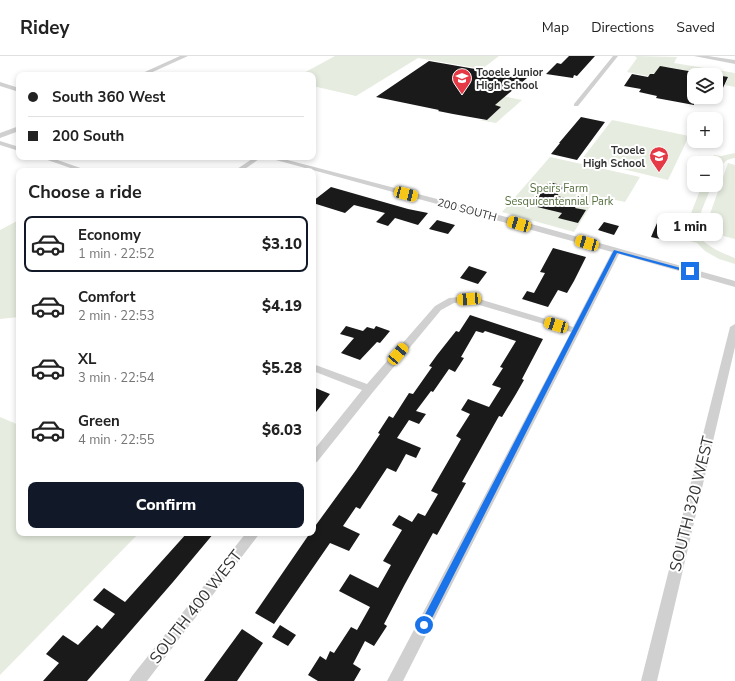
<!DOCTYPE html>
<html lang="en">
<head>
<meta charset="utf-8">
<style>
  :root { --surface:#fff; --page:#f2f2f2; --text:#222; --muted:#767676; --line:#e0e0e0; --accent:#111827 }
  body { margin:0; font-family:"Nunito Sans",sans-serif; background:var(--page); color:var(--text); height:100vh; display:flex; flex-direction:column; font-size:15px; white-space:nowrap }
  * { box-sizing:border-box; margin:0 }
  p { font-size:13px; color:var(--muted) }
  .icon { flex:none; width:22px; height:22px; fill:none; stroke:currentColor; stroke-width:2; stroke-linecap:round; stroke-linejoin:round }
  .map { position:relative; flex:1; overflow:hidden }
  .panel { position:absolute; left:16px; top:112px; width:300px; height:368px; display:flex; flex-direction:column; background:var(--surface); border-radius:8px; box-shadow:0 2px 6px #0003 }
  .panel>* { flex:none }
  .top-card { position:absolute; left:16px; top:16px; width:300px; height:88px; border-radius:8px; box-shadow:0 2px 6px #0003; display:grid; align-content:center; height:88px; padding:0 12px; background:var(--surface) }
  .tools { position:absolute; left:687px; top:12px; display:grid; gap:8px }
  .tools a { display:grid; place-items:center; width:36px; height:36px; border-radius:8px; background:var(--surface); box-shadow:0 2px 6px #0003; font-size:20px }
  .end { position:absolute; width:18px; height:18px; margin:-9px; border:5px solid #1a73e8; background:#fff; box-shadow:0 0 0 2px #fff }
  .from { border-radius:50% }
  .bubble { position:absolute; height:28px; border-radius:8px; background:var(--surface); box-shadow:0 2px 6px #0003; font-size:13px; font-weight:800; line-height:28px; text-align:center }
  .car { position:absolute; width:12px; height:24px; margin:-12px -6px; border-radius:5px; box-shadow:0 0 3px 1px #0007; background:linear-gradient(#f5c518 24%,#345 0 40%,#f5c518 0 76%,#345 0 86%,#f5c518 0) }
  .top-card b { display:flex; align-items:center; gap:14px; height:38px; font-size:15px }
  .top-card b+b { border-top:1px solid var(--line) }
  .top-card i { width:10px; height:10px; background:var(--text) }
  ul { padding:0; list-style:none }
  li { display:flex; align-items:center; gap:12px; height:56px; margin:0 8px 6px; padding:0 4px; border:2px solid transparent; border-radius:8px }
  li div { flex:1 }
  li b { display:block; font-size:15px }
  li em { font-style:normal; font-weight:800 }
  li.selected { border-color:var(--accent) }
  li>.icon { width:36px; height:36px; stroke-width:1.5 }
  h2 { padding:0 12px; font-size:18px; line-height:48px }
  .button { display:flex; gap:8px; margin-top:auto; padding:8px 12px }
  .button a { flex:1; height:46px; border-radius:8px; background:var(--accent); color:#fff; font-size:16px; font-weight:800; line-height:46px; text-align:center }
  header { display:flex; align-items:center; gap:24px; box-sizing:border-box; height:56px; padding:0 20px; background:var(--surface); border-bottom:1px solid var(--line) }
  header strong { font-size:19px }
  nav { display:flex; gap:22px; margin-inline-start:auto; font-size:14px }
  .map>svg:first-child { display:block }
  .green { fill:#e6ecdf }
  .building { fill:#1a1a1a }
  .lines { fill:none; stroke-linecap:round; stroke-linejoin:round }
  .minor { fill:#d0d0d0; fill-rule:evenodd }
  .tertiary { fill:#d0d0d0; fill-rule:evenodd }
  .route { fill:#1a73e8 }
  .labels { text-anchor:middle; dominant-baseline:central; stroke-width:4; stroke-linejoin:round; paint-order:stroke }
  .far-poi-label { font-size:11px; font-weight:bold; fill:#333; stroke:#fff; text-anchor:start }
  .far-park-label { font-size:11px; fill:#56703f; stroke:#fff }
  .far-street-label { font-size:11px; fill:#333; stroke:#fff }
  .near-street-label { font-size:16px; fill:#333; stroke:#fff }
</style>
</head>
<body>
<header>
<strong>Ridey</strong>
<nav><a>Map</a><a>Directions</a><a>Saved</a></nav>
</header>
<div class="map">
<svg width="735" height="625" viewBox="0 0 735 625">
  <rect width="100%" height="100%" fill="#fff"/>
  <path class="green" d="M335 0H499L482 13 418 2 356 40 313 30V19H300Z
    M635 0 677 1 674 7 735 17V31L725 29 728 22 702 17 701 19H694L684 14 668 11 648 20 627 16 637 2Z
    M502 40 522 44 496 67 479 64H487L501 51 493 49Z
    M612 64 689 80 668 124 582 103Z
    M735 97V102C724 103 720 110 716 120V107H710L714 99 721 100Z
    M550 101 640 121 625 146 597 140 574 176 502 156Z
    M728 107 735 109V183L704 175Z
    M702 129H712C695 172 684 182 735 202V208L719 203 705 195 697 187 682 183 685 173Z
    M19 164V261L0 263V174Z
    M0 361 19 369V477H139L0 619Z"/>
  <path class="building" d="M569 0H595L577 20 574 19 573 22 546 18 557 7 561 8Z
    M429 5 527 22 495 49 501 51 487 64 453 58 438 55 439 54 376 41Z
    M660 10 694 16V49L656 42 657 40 639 36 641 33 624 30 632 18 648 21 650 18H654Z
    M716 19 728 21 716 47Z
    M581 61 605 66 577 104 551 98 560 87H559Z
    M549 126 561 129 560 130 564 131 557 140 579 145 575 152 586 154 578 167 558 162 562 157 529 149Z
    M331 131 408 153 428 157 418 169 395 162 388 170 376 166 385 157 354 149 345 157 313 147V145Z
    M660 160 678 164 669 185 651 181Z
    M437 164 455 169 448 178 429 173Z
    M604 166 619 170 614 179 598 174Z
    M553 192 586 201 574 225 567 237 558 234 548 251 522 243 527 235 534 237 545 217 540 216Z
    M469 210 487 216 478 228 460 222Z
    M470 259 543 283 522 323 524 324 516 338 502 361 499 360 462 426 466 427 437 479 433 477 405 528 384 568 387 570 374 590 365 585 353 608 361 613 354 625H318L308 619 320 600 326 604 330 595 334 597 351 571 357 574 370 551 339 535 350 518 378 532 391 509 383 505 402 474 392 469 399 459 412 466 418 457 425 460 438 438 431 435 461 383 456 380 470 358 461 354 468 343 489 351 501 332 492 329 503 312 500 311 516 285 485 275 483 277 476 275 461 301 464 302 455 316 449 313 433 336 431 335 416 355 426 358 419 368 409 364 397 382 421 392 416 402 406 398 396 416 387 412 360 453 356 451 343 470 360 478 349 495 330 487 274 568 255 557 310 477H313V473L356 414 380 378 378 377 389 360 393 362 409 337 413 338 432 311 429 310 437 299 456 275 459 276Z
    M346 270 363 275 367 271 374 273 376 270 390 275 380 287 377 286 360 304 341 297 354 282 340 278Z
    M313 331 330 338 313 360Z
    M187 477H214L173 526 87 625H43L59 607 46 598 63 579 78 589 97 569 102 573 115 558 93 544 104 532 125 546Z
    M280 569 296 579 288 590 272 581Z
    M242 573 263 587 237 625H204Z"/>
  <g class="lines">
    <path class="minor" d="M613 0H618L578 50H574V48Z
      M0 26 19 32V36L0 30Z
      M0 85 19 91V95L0 89Z
      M39 101H49L89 115H79Z
      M255 101H262L242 115H234Z
      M265 101H276L510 162 735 225V231L619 198 403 625H387L571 276 469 246 454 247 441 254 373 336 317 406 313 407V395L362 334 313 315V308L367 328 435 250 449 242 469 240 573 271 612 196Z
      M735 268V291L657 625H641L730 271Z
      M246 477H260L147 625H129L132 620Z"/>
    <path class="tertiary" d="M180 0H188L146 19H138Z
      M694 0H708L735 4V8Z
      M19 70V75L0 82V77Z"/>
  </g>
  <path class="route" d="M614 194 692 215 690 217 617 197 427 572 424 573 421 572 419 569 421 566Z"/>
  <defs>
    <symbol id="school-pin" viewBox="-11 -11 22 30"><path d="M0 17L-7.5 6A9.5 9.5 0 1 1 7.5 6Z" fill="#e63946" stroke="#fff"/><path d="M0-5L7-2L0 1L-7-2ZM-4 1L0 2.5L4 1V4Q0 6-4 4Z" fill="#fff"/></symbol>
  </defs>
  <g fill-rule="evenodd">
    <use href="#school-pin" x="451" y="11" width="22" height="30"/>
    <use href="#school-pin" x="648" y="89" width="22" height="30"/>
  </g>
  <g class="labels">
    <g class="far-poi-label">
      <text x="476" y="16">Tooele Junior<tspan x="476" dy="13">High School</tspan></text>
      <text x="645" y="94" text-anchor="end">Tooele<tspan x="645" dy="13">High School</tspan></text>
    </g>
    <g class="far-park-label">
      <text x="559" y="132">Speirs Farm<tspan x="559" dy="13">Sesquicentennial Park</tspan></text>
    </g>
    <g class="far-street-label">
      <text transform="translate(467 154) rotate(15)">200 SOUTH</text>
    </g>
    <g class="near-street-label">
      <text transform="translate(692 448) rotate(-76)">SOUTH 320 WEST</text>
      <text transform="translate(196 551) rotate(-52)">SOUTH 400 WEST</text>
    </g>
  </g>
</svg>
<div class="tools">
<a><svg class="icon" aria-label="layers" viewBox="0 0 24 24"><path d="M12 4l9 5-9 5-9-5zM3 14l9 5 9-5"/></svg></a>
<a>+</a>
<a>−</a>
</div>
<i class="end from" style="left:424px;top:569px"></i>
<i class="end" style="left:690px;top:215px"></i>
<div class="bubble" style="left:657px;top:157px;width:66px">1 min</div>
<i class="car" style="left:406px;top:138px;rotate:105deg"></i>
<i class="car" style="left:519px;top:168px;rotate:286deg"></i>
<i class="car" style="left:587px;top:187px;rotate:286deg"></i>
<i class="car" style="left:469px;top:243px;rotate:266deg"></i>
<i class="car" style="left:556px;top:269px;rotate:287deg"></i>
<i class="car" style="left:398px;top:298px;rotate:40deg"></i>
<div class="top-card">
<b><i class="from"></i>South 360 West</b>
<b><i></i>200 South</b>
</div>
<section class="panel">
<h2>Choose a ride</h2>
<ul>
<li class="selected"><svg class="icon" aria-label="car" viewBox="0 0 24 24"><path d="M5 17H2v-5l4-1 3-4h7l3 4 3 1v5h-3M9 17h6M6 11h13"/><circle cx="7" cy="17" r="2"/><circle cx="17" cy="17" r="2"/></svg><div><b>Economy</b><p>1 min · 22:52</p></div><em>$3.10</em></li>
<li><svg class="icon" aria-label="car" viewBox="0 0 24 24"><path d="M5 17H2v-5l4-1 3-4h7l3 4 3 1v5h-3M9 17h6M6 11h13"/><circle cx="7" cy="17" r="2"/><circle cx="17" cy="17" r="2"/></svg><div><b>Comfort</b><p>2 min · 22:53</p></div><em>$4.19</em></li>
<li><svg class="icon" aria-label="car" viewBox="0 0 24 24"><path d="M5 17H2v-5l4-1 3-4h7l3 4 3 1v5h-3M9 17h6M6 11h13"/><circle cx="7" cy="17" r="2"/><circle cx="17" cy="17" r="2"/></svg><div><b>XL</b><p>3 min · 22:54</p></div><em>$5.28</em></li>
<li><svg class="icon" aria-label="car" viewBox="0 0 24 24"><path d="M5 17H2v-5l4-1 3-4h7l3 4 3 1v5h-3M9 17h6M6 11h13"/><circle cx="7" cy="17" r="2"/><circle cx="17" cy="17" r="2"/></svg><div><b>Green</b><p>4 min · 22:55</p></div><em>$6.03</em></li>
</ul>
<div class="button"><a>Confirm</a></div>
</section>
</div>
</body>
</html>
